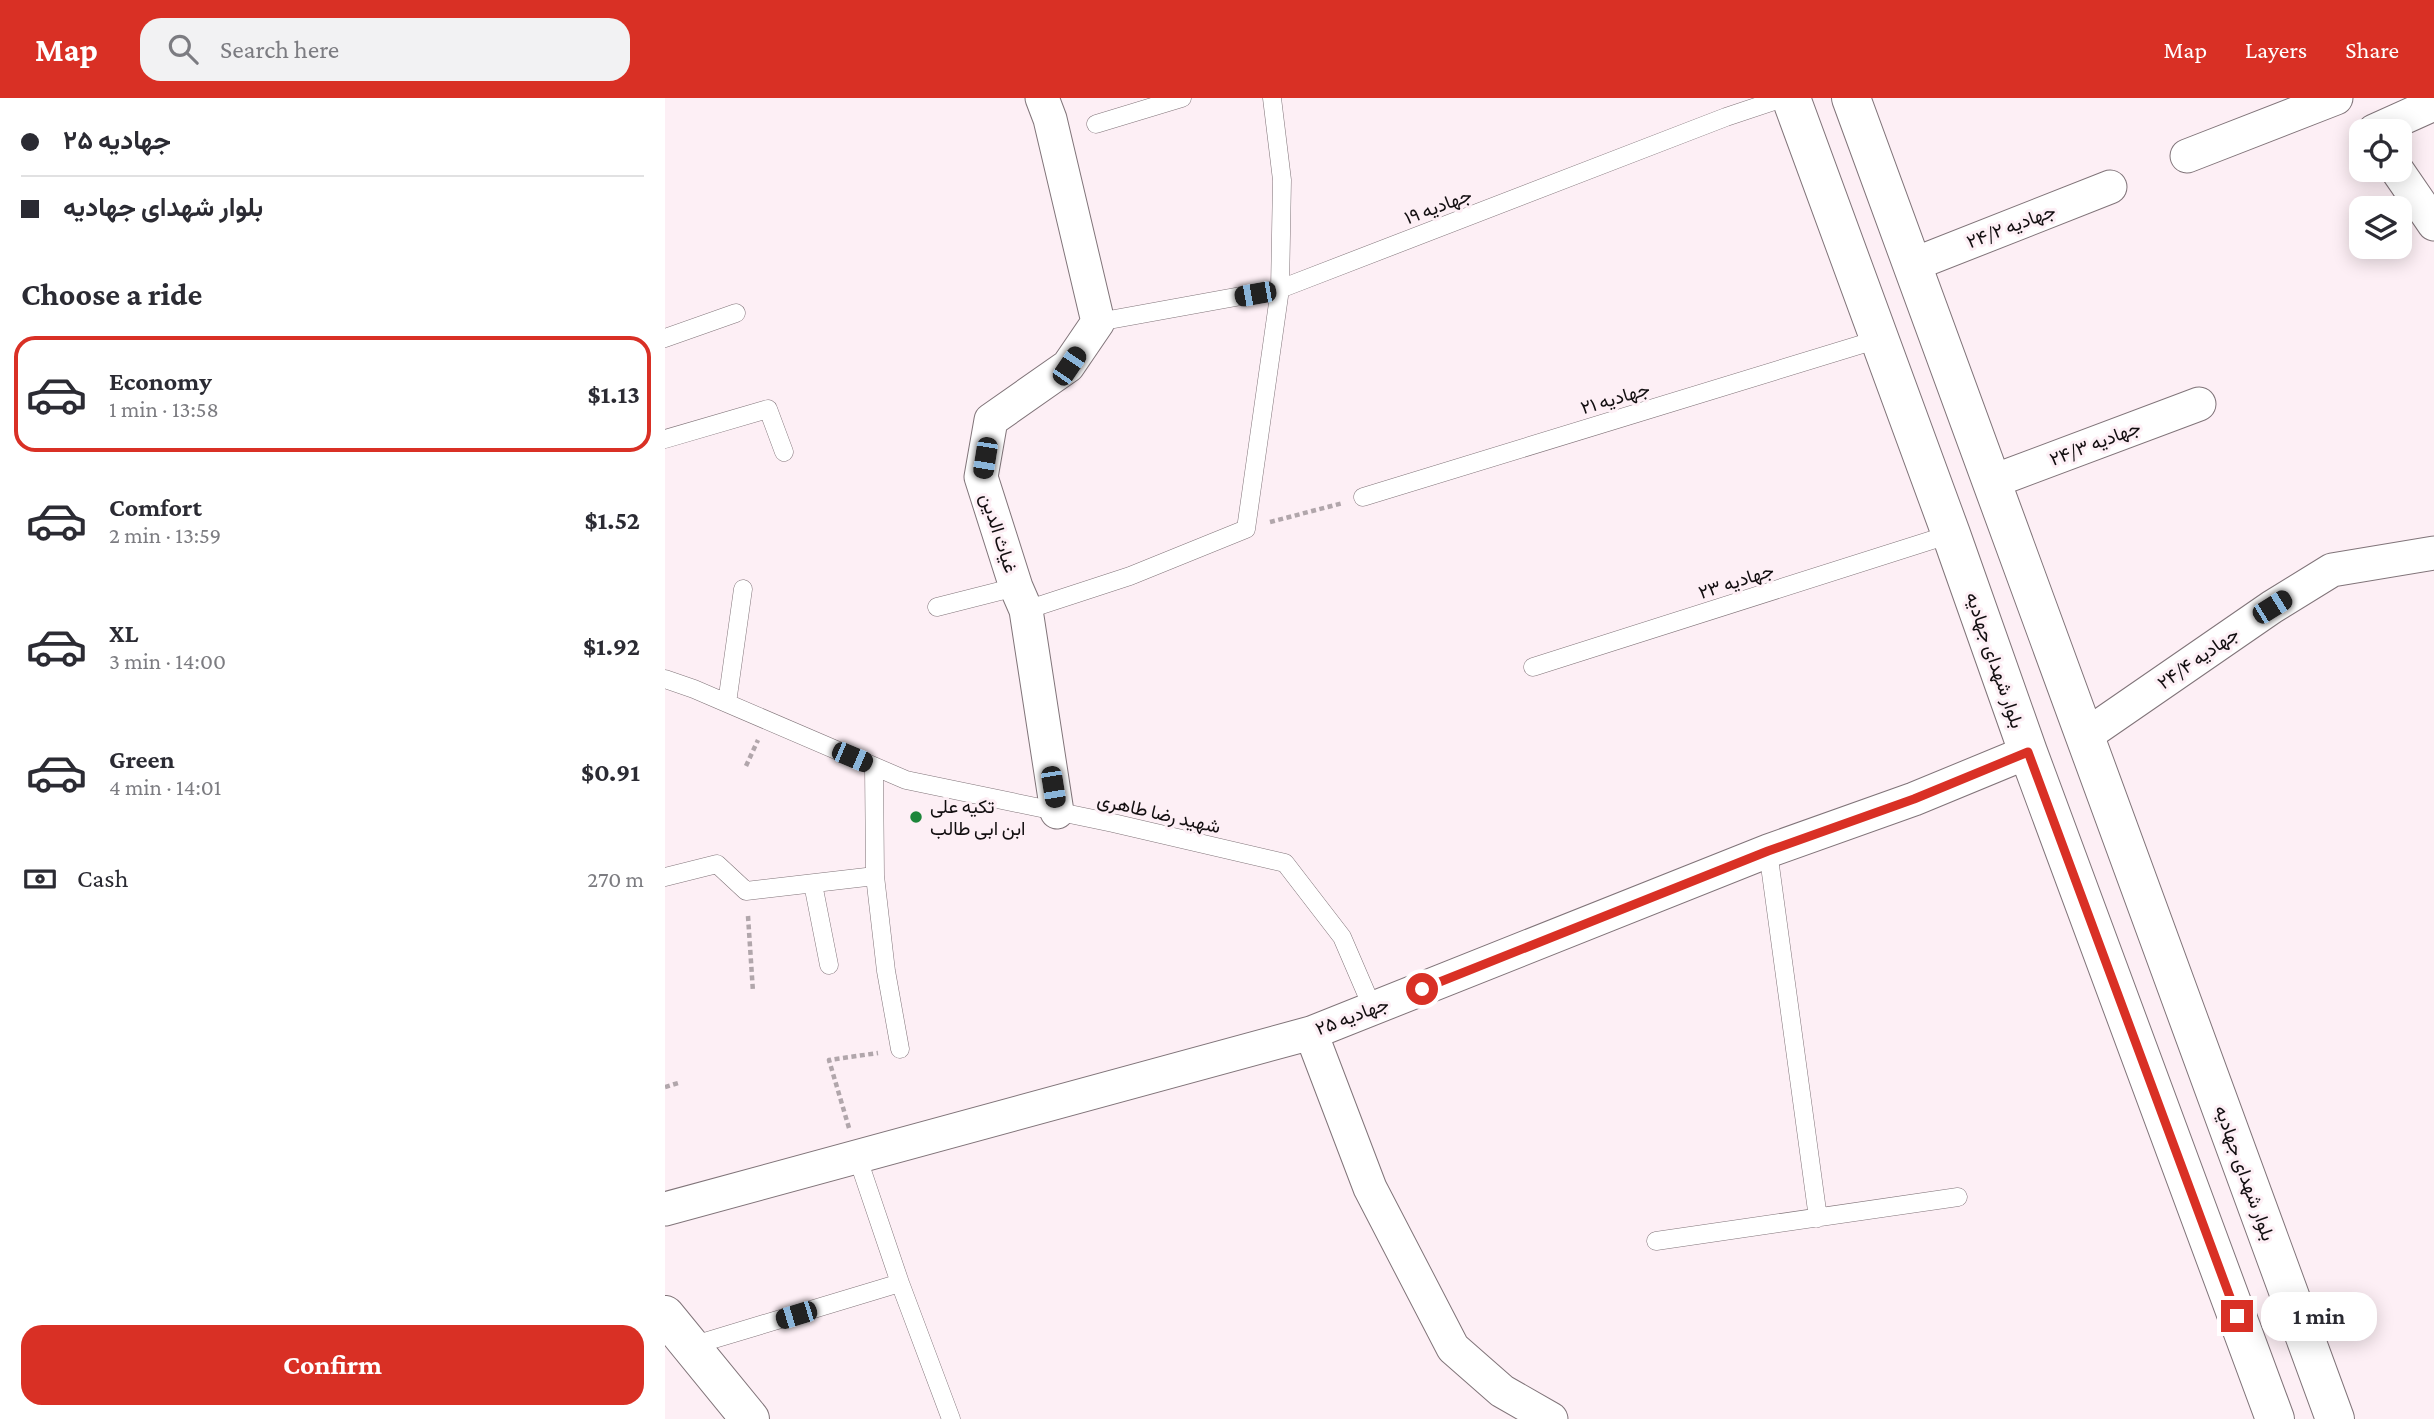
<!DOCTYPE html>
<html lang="en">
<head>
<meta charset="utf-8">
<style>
  :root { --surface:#fff; --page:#f2f2f3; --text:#2b2b33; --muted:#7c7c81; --line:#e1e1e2; --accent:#d93025 }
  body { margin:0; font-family:"Crimson Pro",Vazirmatn,serif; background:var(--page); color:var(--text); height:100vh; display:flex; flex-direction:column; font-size:26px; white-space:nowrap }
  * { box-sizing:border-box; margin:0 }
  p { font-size:23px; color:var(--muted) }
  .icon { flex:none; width:38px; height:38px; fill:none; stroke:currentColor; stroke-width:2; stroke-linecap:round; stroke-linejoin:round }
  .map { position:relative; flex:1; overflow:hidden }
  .details { display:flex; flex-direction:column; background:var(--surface); width:665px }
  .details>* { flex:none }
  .top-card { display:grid; align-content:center; height:154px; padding:0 21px; background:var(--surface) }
  .fabs { position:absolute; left:1684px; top:21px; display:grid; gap:14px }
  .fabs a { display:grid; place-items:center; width:63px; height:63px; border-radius:14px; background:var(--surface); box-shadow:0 4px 18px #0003; font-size:35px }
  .end { position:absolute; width:32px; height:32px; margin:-16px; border:9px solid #d93025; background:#fff; box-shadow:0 0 0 4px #fff }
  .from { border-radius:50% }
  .bubble { position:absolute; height:49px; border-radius:21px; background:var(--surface); box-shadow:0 4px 18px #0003; font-size:23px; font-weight:700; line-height:49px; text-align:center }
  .car { position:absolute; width:21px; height:42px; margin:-21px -10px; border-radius:9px; box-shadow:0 0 5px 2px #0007; background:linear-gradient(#222 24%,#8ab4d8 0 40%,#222 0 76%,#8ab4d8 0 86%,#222 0) }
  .top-card b { display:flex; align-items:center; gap:24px; height:66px; font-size:26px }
  .top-card b+b { border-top:2px solid var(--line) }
  .top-card i { width:18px; height:18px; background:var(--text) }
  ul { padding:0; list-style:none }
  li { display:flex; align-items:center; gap:21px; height:116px; margin:0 14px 10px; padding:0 7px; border:4px solid transparent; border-radius:21px }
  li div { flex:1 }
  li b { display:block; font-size:26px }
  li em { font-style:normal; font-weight:700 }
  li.selected { border-color:var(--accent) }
  li>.icon { width:63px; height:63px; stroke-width:1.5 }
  h2 { padding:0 21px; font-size:32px; line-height:84px }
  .pay { display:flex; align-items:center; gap:18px; height:77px; padding:0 21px; font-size:26px }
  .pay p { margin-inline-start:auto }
  .button { display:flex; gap:14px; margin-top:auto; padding:14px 21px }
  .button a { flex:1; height:80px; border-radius:21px; background:var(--accent); color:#fff; font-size:28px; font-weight:700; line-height:80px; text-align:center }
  header { display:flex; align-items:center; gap:42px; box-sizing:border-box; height:98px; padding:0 35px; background:var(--accent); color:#fff }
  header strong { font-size:33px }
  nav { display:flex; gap:38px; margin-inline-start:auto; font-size:24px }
  .search { width:490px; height:63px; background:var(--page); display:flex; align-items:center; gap:18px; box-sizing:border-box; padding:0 24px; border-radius:21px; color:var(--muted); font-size:26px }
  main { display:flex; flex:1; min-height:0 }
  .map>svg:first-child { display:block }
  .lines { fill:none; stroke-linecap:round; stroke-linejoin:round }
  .lane-casing { stroke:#807479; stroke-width:19 }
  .street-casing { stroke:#807479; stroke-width:35 }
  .secondary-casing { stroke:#807479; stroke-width:40 }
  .path { stroke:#b1a6ab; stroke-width:4.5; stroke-dasharray:5 3.5; stroke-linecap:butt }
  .lane { stroke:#fff; stroke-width:18 }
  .street { stroke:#fff; stroke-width:33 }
  .secondary { stroke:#fff; stroke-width:38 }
  .route { stroke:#d93025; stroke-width:9 }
  .poi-dot { fill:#1d853a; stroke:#fdeff5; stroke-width:2.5 }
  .labels { text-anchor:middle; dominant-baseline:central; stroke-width:6; stroke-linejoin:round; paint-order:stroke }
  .street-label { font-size:19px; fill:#120e10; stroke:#fdeff5 }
  .poi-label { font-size:19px; fill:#120e10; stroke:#fdeff5; text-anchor:start }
</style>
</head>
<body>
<header>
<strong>Map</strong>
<div class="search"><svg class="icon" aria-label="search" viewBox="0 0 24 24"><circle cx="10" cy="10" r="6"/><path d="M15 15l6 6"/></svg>Search here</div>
<nav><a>Map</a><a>Layers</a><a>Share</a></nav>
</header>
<main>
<section class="details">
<div class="top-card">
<b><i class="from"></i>جهادیه ۲۵</b>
<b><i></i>بلوار شهدای جهادیه</b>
</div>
<h2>Choose a ride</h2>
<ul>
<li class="selected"><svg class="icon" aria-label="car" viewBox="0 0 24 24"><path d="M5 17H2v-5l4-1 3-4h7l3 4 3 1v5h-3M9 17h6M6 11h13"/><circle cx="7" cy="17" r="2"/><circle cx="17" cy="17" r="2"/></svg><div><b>Economy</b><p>1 min · 13:58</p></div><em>$1.13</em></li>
<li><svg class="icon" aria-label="car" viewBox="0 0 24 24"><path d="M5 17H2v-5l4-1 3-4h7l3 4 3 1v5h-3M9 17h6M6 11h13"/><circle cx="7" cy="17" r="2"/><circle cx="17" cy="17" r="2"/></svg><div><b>Comfort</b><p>2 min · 13:59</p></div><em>$1.52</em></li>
<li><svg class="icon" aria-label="car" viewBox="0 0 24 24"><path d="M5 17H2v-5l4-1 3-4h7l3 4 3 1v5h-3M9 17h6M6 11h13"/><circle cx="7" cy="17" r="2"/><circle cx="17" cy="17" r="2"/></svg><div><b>XL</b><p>3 min · 14:00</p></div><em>$1.92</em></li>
<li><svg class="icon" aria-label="car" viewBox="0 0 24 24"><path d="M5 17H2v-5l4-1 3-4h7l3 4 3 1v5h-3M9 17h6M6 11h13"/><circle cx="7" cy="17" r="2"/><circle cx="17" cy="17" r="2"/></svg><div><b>Green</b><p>4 min · 14:01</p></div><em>$0.91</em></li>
</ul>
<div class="pay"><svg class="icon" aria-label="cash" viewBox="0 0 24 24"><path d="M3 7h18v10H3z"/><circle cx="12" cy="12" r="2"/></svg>Cash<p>270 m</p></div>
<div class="button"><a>Confirm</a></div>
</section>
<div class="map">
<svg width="1769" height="1321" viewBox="0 0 1769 1321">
  <rect width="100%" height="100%" fill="#fdeff5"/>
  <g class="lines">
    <defs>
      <path id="lane" d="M431 26 517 0
        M433 224 615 191 1061 19 1118 0
        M0 240 71 215
        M0 341 103 311 119 354
        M698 399 1214 241
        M272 509 351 489
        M361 512 465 478 581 431 615 191 617 82 607 0
        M868 569 1286 436
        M0 581 29 591 241 682 448 725 620 765 677 839 708 911
        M62 605 78 491
        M209 668 210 778 221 873 235 951
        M1103 753 1153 1120
        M0 779 52 766 81 793 210 778
        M148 786 164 867
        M192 1058 235 1185 286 1321
        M991 1143 1293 1099
        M26 1248 235 1185"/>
      <path id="street" d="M377 0 385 21 433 224 403 268 326 322 316 379 351 489 361 512 392 714
        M1709 33 1769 6
        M1522 58 1671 0
        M1732 72 1769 126
        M1247 167 1445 89
        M1326 384 1534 306
        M1420 638 1607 509 1667 472 1769 455
        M646 935 705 1090 788 1250 837 1293 886 1321
        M0 1111 646 935 1103 753 1249 701 1363 654"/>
      <path id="secondary" d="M1126 0 1286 436 1363 654 1610 1321
        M1186 0 1670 1321
        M0 1217 85 1321"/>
    </defs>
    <use href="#lane" class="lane-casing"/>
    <use href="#street" class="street-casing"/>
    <use href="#secondary" class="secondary-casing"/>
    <path class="path" d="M605 424 678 405
      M81 668 93 642
      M83 818 88 894
      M0 989 13 985
      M184 1030 164 962 213 955"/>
    <use href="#lane" class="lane"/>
    <use href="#street" class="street"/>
    <use href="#secondary" class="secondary"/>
  </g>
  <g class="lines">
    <path class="route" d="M757 891 1103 753 1249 701 1363 654 1572 1218"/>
  </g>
  <circle class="poi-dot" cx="251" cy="719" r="7"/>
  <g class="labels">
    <g class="street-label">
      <text transform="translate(773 108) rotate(-21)">جهادیه ۱۹</text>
      <text transform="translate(1346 128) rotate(-21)">جهادیه ۲۴/۲</text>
      <text transform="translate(950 300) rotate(-17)">جهادیه ۲۱</text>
      <text transform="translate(1430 345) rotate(-21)">جهادیه ۲۴/۳</text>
      <text transform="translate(334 435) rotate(72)">غیاث الدین</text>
      <text transform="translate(1071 483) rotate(-18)">جهادیه ۲۳</text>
      <text transform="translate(1533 560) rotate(-35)">جهادیه ۲۴/۴</text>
      <text transform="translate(1330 562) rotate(71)">بلوار شهدای جهادیه</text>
      <text transform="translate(494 715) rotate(13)">شهید رضا طاهری</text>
      <text transform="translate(687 918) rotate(-21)">جهادیه ۲۵</text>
      <text transform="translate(1580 1075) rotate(70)">بلوار شهدای جهادیه</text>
    </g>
    <g class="poi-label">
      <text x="265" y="708">تکیه علی<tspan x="265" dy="22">ابن ابی طالب</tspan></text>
    </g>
  </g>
</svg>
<div class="fabs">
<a><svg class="icon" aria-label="locate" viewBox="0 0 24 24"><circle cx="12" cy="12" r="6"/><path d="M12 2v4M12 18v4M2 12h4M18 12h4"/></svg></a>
<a><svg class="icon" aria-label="layers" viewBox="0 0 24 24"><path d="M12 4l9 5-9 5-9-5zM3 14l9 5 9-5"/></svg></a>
</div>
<i class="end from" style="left:757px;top:891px"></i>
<i class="end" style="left:1572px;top:1218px"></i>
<div class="bubble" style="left:1596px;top:1194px;width:116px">1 min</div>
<i class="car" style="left:590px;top:196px;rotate:260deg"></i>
<i class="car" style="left:404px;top:268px;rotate:34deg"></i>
<i class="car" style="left:320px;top:360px;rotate:189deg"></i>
<i class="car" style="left:1607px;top:509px;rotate:58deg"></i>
<i class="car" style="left:187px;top:659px;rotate:113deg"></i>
<i class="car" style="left:388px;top:689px;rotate:171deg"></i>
<i class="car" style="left:131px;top:1217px;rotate:253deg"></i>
</div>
</main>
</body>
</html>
